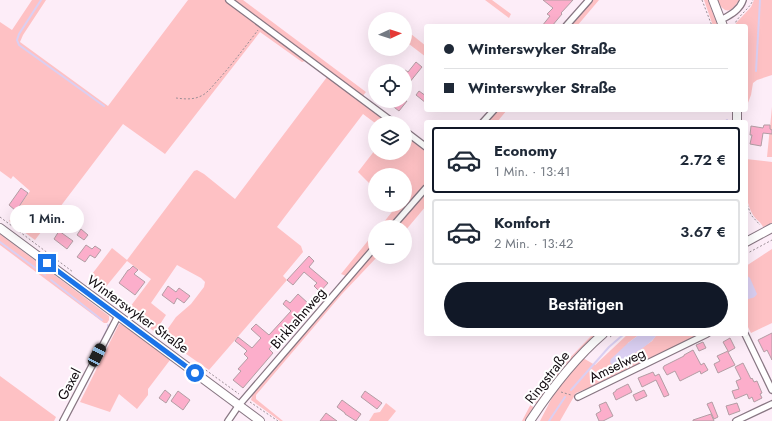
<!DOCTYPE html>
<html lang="de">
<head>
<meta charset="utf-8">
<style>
  :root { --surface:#fff; --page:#f2f2f3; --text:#1f2937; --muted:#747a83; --line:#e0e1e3; --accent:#111827 }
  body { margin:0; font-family:Jost,sans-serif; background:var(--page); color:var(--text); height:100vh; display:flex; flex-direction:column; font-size:15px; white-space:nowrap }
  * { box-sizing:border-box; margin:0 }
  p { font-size:13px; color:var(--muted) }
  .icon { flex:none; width:22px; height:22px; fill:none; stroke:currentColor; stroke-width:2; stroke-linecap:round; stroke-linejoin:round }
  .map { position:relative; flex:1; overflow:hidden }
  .details { position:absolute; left:424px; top:120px; width:324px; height:216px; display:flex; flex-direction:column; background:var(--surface); border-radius:4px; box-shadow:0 4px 16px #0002 }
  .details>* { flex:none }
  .hud { position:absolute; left:424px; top:24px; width:324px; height:88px; border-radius:4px; box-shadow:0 4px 16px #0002; display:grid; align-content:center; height:88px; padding:0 20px; background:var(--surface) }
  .needle { width:26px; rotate:87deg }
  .fabs { position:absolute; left:368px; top:12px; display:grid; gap:8px }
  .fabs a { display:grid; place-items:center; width:44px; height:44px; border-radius:50%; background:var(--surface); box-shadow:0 4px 16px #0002; font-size:20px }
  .end { position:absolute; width:18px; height:18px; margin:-9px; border:5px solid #1a73e8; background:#fff; box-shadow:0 0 0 2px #fff }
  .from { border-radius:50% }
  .bubble { position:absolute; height:28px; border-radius:14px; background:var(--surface); box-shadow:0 4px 16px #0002; font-size:13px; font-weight:600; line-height:28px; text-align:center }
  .car { position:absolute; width:12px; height:24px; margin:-12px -6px; border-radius:5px; box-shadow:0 0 3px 1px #0007; background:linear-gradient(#222 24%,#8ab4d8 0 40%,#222 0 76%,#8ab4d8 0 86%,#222 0) }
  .hud b { display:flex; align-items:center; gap:14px; height:38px; font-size:15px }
  .hud b+b { border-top:1px solid var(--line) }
  .hud i { width:10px; height:10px; background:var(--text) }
  ul { padding:7px 0 0; list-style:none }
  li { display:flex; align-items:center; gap:12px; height:66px; margin:0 8px 6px; padding:0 12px; border:2px solid var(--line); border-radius:4px }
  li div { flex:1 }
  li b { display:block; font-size:15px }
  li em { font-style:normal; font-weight:600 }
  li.selected { border-color:var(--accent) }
  li>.icon { width:36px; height:36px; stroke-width:1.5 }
  .primary-button { display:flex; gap:8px; margin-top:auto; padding:8px 20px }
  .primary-button a { flex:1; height:46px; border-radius:24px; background:var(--accent); color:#fff; font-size:16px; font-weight:600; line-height:46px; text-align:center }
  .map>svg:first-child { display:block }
  .green { fill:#fec1c4 }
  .water { fill:#dacff2 }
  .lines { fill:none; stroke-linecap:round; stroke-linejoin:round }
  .stream { stroke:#dacff2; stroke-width:2 }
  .building { fill:#fcaecb; stroke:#b39da4 }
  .street-casing { stroke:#887783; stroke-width:8 }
  .secondary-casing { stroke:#887783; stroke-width:10 }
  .path { stroke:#9a8e96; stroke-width:1; stroke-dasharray:2 2; stroke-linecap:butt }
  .street { stroke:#fff; stroke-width:5.5 }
  .secondary { stroke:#fff; stroke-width:8 }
  .route { stroke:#1a73e8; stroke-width:5 }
  .labels { text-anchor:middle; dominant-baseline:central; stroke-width:4; stroke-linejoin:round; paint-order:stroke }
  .street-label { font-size:14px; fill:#120b10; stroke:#fff }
</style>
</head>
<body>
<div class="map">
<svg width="772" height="421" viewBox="0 0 772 421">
  <rect width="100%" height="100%" fill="#fdedf8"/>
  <path class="green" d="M32 0H46L23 35 20 42 108 106 188 0H227L391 123H375L363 114 277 227 301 246 303 252 283 276 287 280 209 370 162 337 176 317 191 304 204 287 205 282 201 278 177 265 151 303 166 315 155 332 127 311 151 279 127 261 104 289 89 278 112 248 127 260 194 171 197 170 204 174 235 199 327 77 305 61 302 62 260 32 165 154 123 124 35 240 9 221 30 191 13 176 11 179 0 171V22L12 30Z
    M233 0H243L366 92 362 97Z
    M485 0H492L511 14 509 18Z
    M593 0H599L577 26H570Z
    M704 0H708L718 26H713Z
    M717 0H739C731 13 725 15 717 0Z
    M754 0H772V75L757 80 753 83 751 95 746 108V26H735L736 23 751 7Z
    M411 34 426 46V57L405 41Z
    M772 107V157H767Z
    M497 110H507L497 122H486Z
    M405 133 426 149V184L389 227H380L395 208 392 205H405V175H375V189L358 172 375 150V153H405Z
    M746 159 772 162V223L763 227C761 222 756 220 753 215 743 198 746 177 746 159Z
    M426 191V206L405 231V227H395Z
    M375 232V243L346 276 341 274Z
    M0 234 109 316V320L107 323H104L0 245Z
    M772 249V323L751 333 746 323V266Z
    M375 250V257H377L342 294 256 395V399L283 421H280L251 400 252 396 250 394Z
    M119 324 124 325 170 360 148 389V395L137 409 119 394 110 412 80 402Z
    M593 334H597L538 403 533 402 531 405 534 408 526 421H522L533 400 543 390 559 369Z
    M628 334H640L628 343 622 361 652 341 657 334H699V335L603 382 576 393 560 421H540L557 388 583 358 595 365Z
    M0 376 56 417 54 421H0Z
    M386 403 396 411 388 421H369L374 413 380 412Z"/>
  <path class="water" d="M746 275 750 278 757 294C755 298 752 298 748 299L746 296Z
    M640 334H657C652 345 624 360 612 365L610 362 611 359 628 343Z"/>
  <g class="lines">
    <path class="stream" d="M41 0 19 34 17 40 19 45 104 106
      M756 71 760 0
      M725 122 727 120
      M0 242 45 275
      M51 280 102 320
      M93 358 108 328V325
      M571 390 609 347 624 334
      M549 421 565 397"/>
  </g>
  <path class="building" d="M543 0H573L561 13 562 14 552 26H542L550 16 547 14 553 8Z
    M416 62 422 67 405 88V70L408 72Z
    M419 91 426 96V103L416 95Z
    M386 101H407L399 111Z
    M764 125H770V129L772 130V134L763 133 761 146 750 144 752 135H750L751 126 763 128Z
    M21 188 28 193 16 211 9 205Z
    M81 229 88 235 84 240 77 235Z
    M59 231 73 241 67 249 54 239Z
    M86 245 92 249 95 246 101 250 95 258 90 255 85 262 77 257Z
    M309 256 314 261 309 267 328 283 320 292 314 286 317 283 304 272 293 285 287 280Z
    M133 266 138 270 134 274 145 282 135 295 119 283 128 270H129Z
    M168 286 176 292 179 288 190 296 184 303 177 298 174 304 162 295Z
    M298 294 309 304 269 349 273 353 243 388 233 380 241 371 238 369 248 358 244 354 247 351 245 349 235 341 238 337 252 348 261 338 251 329 256 324 269 335 291 311 283 304 286 300 290 303Z
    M772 333V360L767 350 764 352 758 340Z
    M730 338 735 348 728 352 735 365 718 373 714 364 720 361 717 356 728 351 723 342Z
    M703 342 706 348 699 351 696 345Z
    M693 350 701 365 704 363 708 370 701 374 700 371 680 381 675 371 667 375 663 368 664 366 684 356V355Z
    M743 363 751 379 752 378 754 382 757 381 762 393 760 394 762 398 754 402 752 397 749 399 747 394 735 399 732 391 739 389 736 381 741 379 735 367Z
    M653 372 655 376 659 374 669 395 664 397 656 380 642 387 638 378Z
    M628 384 632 392 616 400 613 393 616 391V390Z
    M165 390 171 395 166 403 159 398Z
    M644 390 647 396 636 401 633 395Z
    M178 391 190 400 183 410 171 401Z
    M365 391 382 403 377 409 361 397Z
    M342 400 361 414 356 421 345 414V413L337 407Z
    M606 402 613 416 603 421H599L596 414 601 411 599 405Z
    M712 402 718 417 714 419 707 404Z
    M737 403 740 411 729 415 726 406Z
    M326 413 337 421H320Z
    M711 414 714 421H693V420Z"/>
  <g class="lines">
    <defs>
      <path id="street" d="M229 0 394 123
        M721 20C730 15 740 10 743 0
        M566 26 589 0
        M483 122 494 110
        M405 131 426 147
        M392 227 426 188
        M745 334 772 390
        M578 397 707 334
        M63 421 118 316
        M228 421 239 405 375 247
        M736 421 772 404"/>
      <path id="secondary" d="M713 0 723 26
        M737 110V122
        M0 228 260 421
        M746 242 772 228
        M530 421C551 389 574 359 603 334"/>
    </defs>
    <use href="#street" class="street-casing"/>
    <use href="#secondary" class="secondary-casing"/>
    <path class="path" d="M702 0 712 26
      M734 26C737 16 749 10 753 0
      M176 98C184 99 193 100 201 96 208 93 213 85 219 79 233 63 245 47 258 30
      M746 201 751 215 760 225
      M0 217 73 272
      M746 254 772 240
      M610 337 614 334
      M196 363 239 394
      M561 392 571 395
      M250 402 278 421"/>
    <use href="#street" class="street"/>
    <use href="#secondary" class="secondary"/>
  </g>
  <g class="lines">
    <path class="route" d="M47 263 195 373"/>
  </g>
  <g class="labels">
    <g class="street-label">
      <text transform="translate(138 314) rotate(36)">Winterswyker Straße</text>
      <text transform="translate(298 318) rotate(-49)">Birkhahnweg</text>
      <text transform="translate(617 365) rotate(-26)">Amselweg</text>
      <text transform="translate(547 377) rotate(-52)">Ringstraße</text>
      <text transform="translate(69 384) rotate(-62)">Gaxel</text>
    </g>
  </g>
</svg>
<div class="fabs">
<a><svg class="needle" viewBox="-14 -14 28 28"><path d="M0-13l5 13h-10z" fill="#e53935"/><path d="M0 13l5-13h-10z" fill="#747a83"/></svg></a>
<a><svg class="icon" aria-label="locate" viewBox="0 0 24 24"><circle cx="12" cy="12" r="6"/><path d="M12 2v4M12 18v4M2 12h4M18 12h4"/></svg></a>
<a><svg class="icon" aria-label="layers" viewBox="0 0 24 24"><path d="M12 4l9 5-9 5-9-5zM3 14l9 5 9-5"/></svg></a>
<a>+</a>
<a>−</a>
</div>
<i class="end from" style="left:195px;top:373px"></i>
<i class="end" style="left:47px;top:263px"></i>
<div class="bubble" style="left:10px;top:205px;width:74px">1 Min.</div>
<i class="car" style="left:97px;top:355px;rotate:27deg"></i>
<div class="hud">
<b><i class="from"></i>Winterswyker Straße</b>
<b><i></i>Winterswyker Straße</b>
</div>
<section class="details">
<ul>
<li class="selected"><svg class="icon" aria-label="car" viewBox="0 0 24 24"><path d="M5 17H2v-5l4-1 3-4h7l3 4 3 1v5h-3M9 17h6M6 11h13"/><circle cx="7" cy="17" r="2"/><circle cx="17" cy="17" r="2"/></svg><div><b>Economy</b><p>1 Min. · 13:41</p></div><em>2.72 €</em></li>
<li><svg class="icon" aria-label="car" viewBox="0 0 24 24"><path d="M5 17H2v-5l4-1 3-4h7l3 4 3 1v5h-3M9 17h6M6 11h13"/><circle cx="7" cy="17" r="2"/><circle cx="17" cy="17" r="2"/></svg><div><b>Komfort</b><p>2 Min. · 13:42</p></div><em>3.67 €</em></li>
</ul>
<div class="primary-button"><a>Bestätigen</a></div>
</section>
</div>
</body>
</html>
